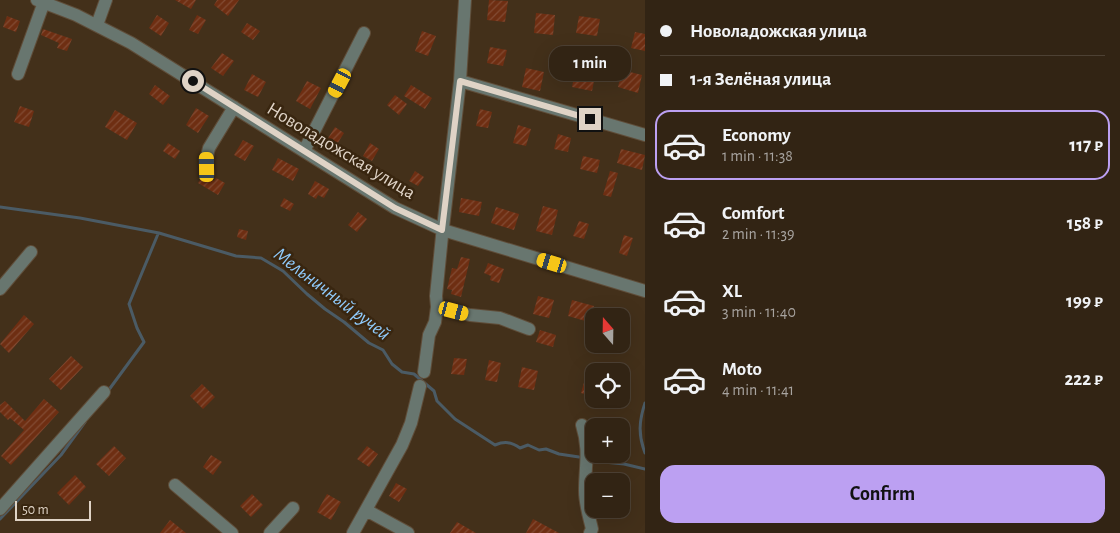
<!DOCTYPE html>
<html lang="en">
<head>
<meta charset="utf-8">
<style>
  :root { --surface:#322414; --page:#3a2c1d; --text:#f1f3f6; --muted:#a8a4a0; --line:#4d4134; --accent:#bca0f2 }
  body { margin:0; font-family:"Alegreya Sans",sans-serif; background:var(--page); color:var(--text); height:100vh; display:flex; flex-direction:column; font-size:19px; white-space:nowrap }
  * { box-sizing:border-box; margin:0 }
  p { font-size:16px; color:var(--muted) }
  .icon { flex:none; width:28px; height:28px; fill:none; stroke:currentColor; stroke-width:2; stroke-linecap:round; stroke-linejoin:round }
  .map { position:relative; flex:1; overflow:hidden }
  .side { display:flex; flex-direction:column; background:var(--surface); width:475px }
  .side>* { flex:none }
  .hud { display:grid; align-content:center; height:110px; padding:0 15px; background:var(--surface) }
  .needle { width:32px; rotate:340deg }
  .fabs { position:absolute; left:585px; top:308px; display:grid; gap:10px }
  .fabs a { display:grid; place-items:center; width:45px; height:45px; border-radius:10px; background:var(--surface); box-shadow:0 5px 20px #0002,0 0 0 1px var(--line); font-size:25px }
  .scale { position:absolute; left:15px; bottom:12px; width:76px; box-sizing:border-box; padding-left:5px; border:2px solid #dfd3c6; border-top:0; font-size:14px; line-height:18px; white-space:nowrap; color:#dfd3c6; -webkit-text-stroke:4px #392610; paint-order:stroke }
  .end { position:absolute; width:22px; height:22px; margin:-11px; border:6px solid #dfd3c6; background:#111; box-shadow:0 0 0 2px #111 }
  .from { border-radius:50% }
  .bubble { position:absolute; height:35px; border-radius:15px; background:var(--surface); box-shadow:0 5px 20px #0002,0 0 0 1px var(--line); font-size:16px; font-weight:600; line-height:35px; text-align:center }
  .car { position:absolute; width:15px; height:30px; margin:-15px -8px; border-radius:6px; box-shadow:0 0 4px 1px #0007; background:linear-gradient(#f5c518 24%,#345 0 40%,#f5c518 0 76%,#345 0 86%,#f5c518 0) }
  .hud b { display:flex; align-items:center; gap:18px; height:48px; font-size:19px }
  .hud b+b { border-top:1px solid var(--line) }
  .hud i { width:12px; height:12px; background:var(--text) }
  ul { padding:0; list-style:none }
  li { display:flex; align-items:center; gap:15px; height:70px; margin:0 10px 8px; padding:0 5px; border:2px solid transparent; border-radius:15px }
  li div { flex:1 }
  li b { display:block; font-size:19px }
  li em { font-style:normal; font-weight:600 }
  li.active { border-color:var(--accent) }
  li>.icon { width:45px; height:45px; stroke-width:1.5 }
  .cta { display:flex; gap:10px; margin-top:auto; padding:10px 15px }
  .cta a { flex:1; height:58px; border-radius:15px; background:var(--accent); color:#111; font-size:20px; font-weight:600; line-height:58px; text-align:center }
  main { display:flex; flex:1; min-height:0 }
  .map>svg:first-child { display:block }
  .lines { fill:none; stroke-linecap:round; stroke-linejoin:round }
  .stream { stroke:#4b5b65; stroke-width:3 }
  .building { fill:url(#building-hatch) }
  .minor-casing { stroke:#5f4d39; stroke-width:14 }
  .minor { stroke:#68766f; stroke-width:12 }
  .route { stroke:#dfd3c6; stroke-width:6 }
  .labels { text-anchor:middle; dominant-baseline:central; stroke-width:5; stroke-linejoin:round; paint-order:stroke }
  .street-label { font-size:19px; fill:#dfd3c6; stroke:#392610 }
  .water-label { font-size:20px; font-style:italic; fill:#90cbfc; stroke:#392610 }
</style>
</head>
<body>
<main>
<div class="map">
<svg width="645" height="533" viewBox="0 0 645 533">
  <defs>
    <pattern id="building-hatch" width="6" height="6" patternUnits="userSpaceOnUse" patternTransform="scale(1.25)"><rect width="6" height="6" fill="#6e2e12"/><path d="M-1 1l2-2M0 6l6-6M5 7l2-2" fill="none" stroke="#824b33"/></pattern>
  </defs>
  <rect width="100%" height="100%" fill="#43301a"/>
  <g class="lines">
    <path class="stream" d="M0 207 80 218 159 233 236 256 261 258 283 271 307 294 325 309 344 322 369 343 383 350 392 364 402 372 414 374 434 391 437 401 455 419 495 445C505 441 511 442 520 448L528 445 539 450 546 449 559 454 579 457
      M108 391 144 342 137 328 129 304 158 234
      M645 403C639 421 638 435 645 453
      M594 461 624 464 645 469
      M0 519 61 455 85 422"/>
  </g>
  <path class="building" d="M175 0H196L191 9Z
    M217 0H239L228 16 214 5Z
    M489 0 508 1 505 22 487 20Z
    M536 13 555 15 553 35 534 33Z
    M157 15 169 23 161 36 149 28Z
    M197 15 206 20 198 34 189 30Z
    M7 16 20 21 16 32 3 27Z
    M579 16 600 19 597 36 576 33Z
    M247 23 260 31 253 40 241 32Z
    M43 29 72 39 67 51 57 48 59 43 41 35Z
    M422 31 436 36 428 56 415 51Z
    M635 32 645 34V51L631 48Z
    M490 47 507 50 503 66 487 63Z
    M222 53 234 61 223 76 211 68Z
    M577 62 597 67 592 91 572 87Z
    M526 68 544 72 540 91 522 87Z
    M622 70 642 75 638 93 618 87Z
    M252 74 266 82 258 97 244 90Z
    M307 81 321 88 310 109 296 101Z
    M155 85 170 96 163 105 149 94Z
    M411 85 432 98 425 109 404 96Z
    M395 95 407 104 399 115 387 105Z
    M20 106 34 111 29 127 14 122Z
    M196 108 209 116 198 133 186 125Z
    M480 109 492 112 488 128 476 126Z
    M115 110 137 123 127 140 105 127Z
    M518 125 531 129 526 146 513 143Z
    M335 127 344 133 334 149 325 143Z
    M558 134 571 138 568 152 554 149Z
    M243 140 254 146 245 161 234 155Z
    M168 143 180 151 175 159 163 151Z
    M370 143 379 149 372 161 363 156Z
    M621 149 645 155 642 170 617 163Z
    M583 156 600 160 597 173 580 169Z
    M278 158 299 169 293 181 272 170Z
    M415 171 424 177 418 186 409 181Z
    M610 171 618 173 611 197 603 195Z
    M203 175 214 181 216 178 225 183 218 195 198 183Z
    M315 181 329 189 324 198 318 195 316 199 308 194Z
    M284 198 294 204 290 211 280 206Z
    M461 198 482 202 479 216 459 212Z
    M543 206 558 210 552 235 536 231Z
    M496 207 519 214 514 230 491 223Z
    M358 212 367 219 357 232 348 225Z
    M579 221 589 224 584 239 573 236Z
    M239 229 248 231 246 240 237 237Z
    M624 235 633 238 627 256 619 253Z
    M461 257 470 259 461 297 451 294 452 290 447 289 452 268 457 269Z
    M488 263 504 269 499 283 490 280 491 276 484 273Z
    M538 296 554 300 549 318 533 314Z
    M572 300 594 306 589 322 568 316Z
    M621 314 630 316 625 339 621 338Z
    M24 315 34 324 9 353 0 344Z
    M540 330 556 335 553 347 536 342Z
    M71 356 83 367 61 390 49 379Z
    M454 358 467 359 464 375 451 374Z
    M489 360 501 363 497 382 485 380Z
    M522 367 538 371 534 390 518 387Z
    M585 379 594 382V397L581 393Z
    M202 384 215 397 203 409 190 396Z
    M44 399 59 412 11 465 1 456 24 430 10 418 8 420 0 412V405L5 401 25 421Z
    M114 446 126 458 109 476 96 464Z
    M367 446 378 454 369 467 357 459Z
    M211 455 222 462 213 475 203 467Z
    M75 475 86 487 69 505 57 493Z
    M396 483 407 489 399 502 389 496Z
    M252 494 263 505 251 517 240 506Z
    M327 494 341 502 331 520 317 512Z
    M533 519 559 533H526Z
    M170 520 186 533H160Z
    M457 522 476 533H450Z"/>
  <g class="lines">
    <defs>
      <path id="minor" d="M37 0 76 15 131 43 395 208 443 230 645 291
        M97 25 106 0
        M18 74 44 2
        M460 81 645 135
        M304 151 364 33
        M207 167V156L209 148 234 107
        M0 289 31 252
        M437 307 470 315 500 318 529 329
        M424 372 429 335 435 322 437 307 436 296 442 236 460 81 465 0
        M582 425C590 451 585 465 585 491 585 504 589 516 592 529L590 533
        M175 485 232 533
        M0 509 104 392
        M366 510 408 533
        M270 533 293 508
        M353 533 402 445 411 423 420 386"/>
    </defs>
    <use href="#minor" class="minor-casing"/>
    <use href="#minor" class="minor"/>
  </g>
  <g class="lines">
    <path class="route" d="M193 81 395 208 442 230 460 81 590 119"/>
  </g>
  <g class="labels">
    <g class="street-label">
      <text transform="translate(341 151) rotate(31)">Новоладожская улица</text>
    </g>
    <g class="water-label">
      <text transform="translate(332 294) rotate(37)">Мельничный ручей</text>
    </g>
  </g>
</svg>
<div class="fabs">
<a><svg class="needle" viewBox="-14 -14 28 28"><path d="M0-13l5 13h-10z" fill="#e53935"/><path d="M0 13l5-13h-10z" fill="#a8a4a0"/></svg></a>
<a><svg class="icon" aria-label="locate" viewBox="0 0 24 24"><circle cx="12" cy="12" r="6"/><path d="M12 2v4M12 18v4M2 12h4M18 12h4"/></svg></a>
<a>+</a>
<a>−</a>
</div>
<div class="scale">50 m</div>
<i class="end from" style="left:193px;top:81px"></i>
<i class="end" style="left:590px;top:119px"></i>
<div class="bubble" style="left:549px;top:46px;width:82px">1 min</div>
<i class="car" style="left:340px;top:83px;rotate:208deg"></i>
<i class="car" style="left:207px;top:167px;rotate:359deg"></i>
<i class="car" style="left:552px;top:263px;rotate:287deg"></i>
<i class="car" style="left:454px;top:311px;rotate:105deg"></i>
</div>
<section class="side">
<div class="hud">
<b><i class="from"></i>Новоладожская улица</b>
<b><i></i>1-я Зелёная улица</b>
</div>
<ul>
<li class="active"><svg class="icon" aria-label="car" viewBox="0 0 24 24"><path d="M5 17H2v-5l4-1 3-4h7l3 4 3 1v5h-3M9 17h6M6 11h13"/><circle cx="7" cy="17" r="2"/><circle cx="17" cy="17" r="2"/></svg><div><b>Economy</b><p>1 min · 11:38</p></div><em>117 ₽</em></li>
<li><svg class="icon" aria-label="car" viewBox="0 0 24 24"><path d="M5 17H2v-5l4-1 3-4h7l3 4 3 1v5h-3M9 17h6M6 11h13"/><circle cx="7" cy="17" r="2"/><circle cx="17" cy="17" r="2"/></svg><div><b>Comfort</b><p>2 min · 11:39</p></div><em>158 ₽</em></li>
<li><svg class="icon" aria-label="car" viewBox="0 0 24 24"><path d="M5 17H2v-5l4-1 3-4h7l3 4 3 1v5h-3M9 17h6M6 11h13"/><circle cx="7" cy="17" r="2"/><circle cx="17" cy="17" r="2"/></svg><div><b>XL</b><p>3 min · 11:40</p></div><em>199 ₽</em></li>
<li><svg class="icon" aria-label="car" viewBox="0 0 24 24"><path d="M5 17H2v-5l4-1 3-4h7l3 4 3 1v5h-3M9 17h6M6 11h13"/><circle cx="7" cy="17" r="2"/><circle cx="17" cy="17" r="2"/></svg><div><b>Moto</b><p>4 min · 11:41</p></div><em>222 ₽</em></li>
</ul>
<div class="cta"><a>Confirm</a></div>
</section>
</main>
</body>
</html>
